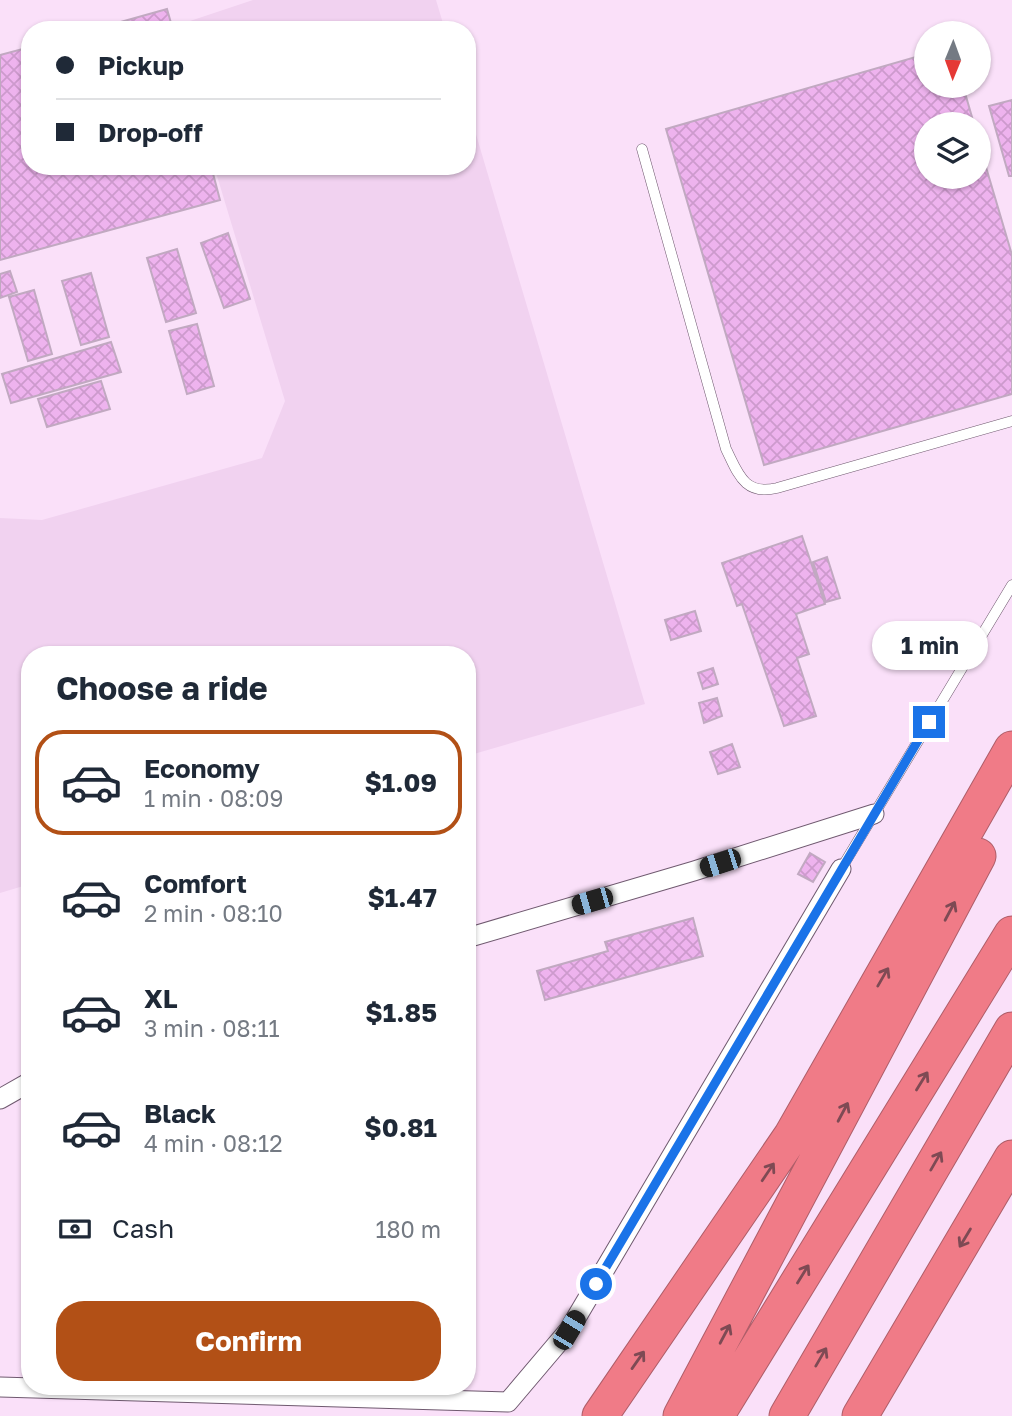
<!DOCTYPE html>
<html lang="en">
<head>
<meta charset="utf-8">
<style>
  :root { --surface:#fff; --page:#f6f6f7; --text:#1f2937; --muted:#747a83; --line:#e0e1e3; --accent:#b25016 }
  body { margin:0; font-family:"Golos Text",sans-serif; background:var(--page); color:var(--text); height:100vh; display:flex; flex-direction:column; font-size:26px; white-space:nowrap }
  * { box-sizing:border-box; margin:0 }
  p { font-size:23px; color:var(--muted) }
  .icon { flex:none; width:38px; height:38px; fill:none; stroke:currentColor; stroke-width:2; stroke-linecap:round; stroke-linejoin:round }
  .map { position:relative; flex:1; overflow:hidden }
  .side { position:absolute; left:21px; top:646px; width:455px; height:749px; display:flex; flex-direction:column; background:var(--surface); border-radius:28px; box-shadow:0 2px 5px #0004 }
  .side>* { flex:none }
  .guide { position:absolute; left:21px; top:21px; width:455px; height:154px; border-radius:28px; box-shadow:0 2px 5px #0004; display:grid; align-content:center; height:154px; padding:0 35px; background:var(--surface) }
  .needle { width:46px; rotate:181deg }
  .buttons { position:absolute; left:914px; top:21px; display:grid; gap:14px }
  .buttons a { display:grid; place-items:center; width:77px; height:77px; border-radius:50%; background:var(--surface); box-shadow:0 2px 5px #0004; font-size:35px }
  .end { position:absolute; width:32px; height:32px; margin:-16px; border:9px solid #1a73e8; background:#fff; box-shadow:0 0 0 4px #fff }
  .from { border-radius:50% }
  .bubble { position:absolute; height:49px; border-radius:24px; background:var(--surface); box-shadow:0 2px 5px #0004; font-size:23px; font-weight:700; line-height:49px; text-align:center }
  .car { position:absolute; width:21px; height:42px; margin:-21px -10px; border-radius:9px; box-shadow:0 0 5px 2px #0007; background:linear-gradient(#222 24%,#8ab4d8 0 40%,#222 0 76%,#8ab4d8 0 86%,#222 0) }
  .guide b { display:flex; align-items:center; gap:24px; height:66px; font-size:26px }
  .guide b+b { border-top:2px solid var(--line) }
  .guide i { width:18px; height:18px; background:var(--text) }
  ul { padding:0; list-style:none }
  li { display:flex; align-items:center; gap:21px; height:105px; margin:0 14px 10px; padding:0 21px; border:4px solid transparent; border-radius:28px }
  li div { flex:1 }
  li b { display:block; font-size:26px }
  li em { font-style:normal; font-weight:700 }
  li.on { border-color:var(--accent) }
  li>.icon { width:63px; height:63px; stroke-width:1.5 }
  h2 { padding:0 35px; font-size:32px; line-height:84px }
  .pay { display:flex; align-items:center; gap:18px; height:77px; padding:0 35px; font-size:26px }
  .pay p { margin-inline-start:auto }
  .button { display:flex; gap:14px; margin-top:auto; padding:14px 35px }
  .button a { flex:1; height:80px; border-radius:28px; background:var(--accent); color:#fff; font-size:28px; font-weight:700; line-height:80px; text-align:center }
  .map>svg:first-child { display:block }
  .built { fill:#f1d2f0 }
  .building { fill:url(#building-cross-hatch); stroke:#c1a9c1; stroke-width:2 }
  .lines { fill:none; stroke-linecap:round; stroke-linejoin:round }
  .service-casing { stroke:#6f596f; stroke-width:11 }
  .minor-casing { stroke:#6f596f; stroke-width:21 }
  .motorway-casing { stroke:#ae5e69; stroke-width:37 }
  .service { stroke:#fff; stroke-width:10 }
  .minor { stroke:#fff; stroke-width:19 }
  .motorway { stroke:#f07b87; stroke-width:35 }
  .oneway { stroke:#7e4a54 }
  .route { stroke:#1a73e8; stroke-width:9 }
</style>
</head>
<body>
<div class="map">
<svg width="1012" height="1416" viewBox="0 0 1012 1416">
  <defs>
    <pattern id="building-cross-hatch" width="8" height="8" patternUnits="userSpaceOnUse" patternTransform="scale(1.75)"><rect width="8" height="8" fill="#eeb3ee"/><path d="M0 0l8 8M0 8l8-8" fill="none" stroke="#cd9acd"/></pattern>
  </defs>
  <rect width="100%" height="100%" fill="#fae0f9"/>
  <path class="built" d="M253 0H436L445 30H173L172 27Z
    M467 104 645 704 467 756V654H30V884L0 893V518L42 520 262 458 285 401 214 166H467Z"/>
  <path class="building" d="M167 9 173 30H92Z
    M30 47V166H211L220 200 0 260V55Z
    M926 54V86H963L974 124H926V177H978V140L1012 255V394L764 465 666 129Z
    M1012 100V176H1009L989 106Z
    M228 233 250 299 224 308 201 243Z
    M177 249 196 313 166 322 147 258Z
    M10 271 17 292 0 298V274Z
    M91 273 109 337 81 345 62 281Z
    M34 290 52 354 28 361 9 297Z
    M197 324 214 386 187 394 169 331Z
    M111 342 121 372 11 403 2 374Z
    M101 381 110 409 47 427 38 399Z
    M802 536 825 604 796 614 809 654 797 658 816 716 784 726 742 604 737 606 722 563Z
    M827 557 840 598 826 602 813 562Z
    M695 611 701 631 671 640 665 620Z
    M713 668 718 684 703 689 698 673Z
    M717 698 722 716 704 723 699 703Z
    M732 744 740 767 718 774 710 752Z
    M810 853 825 862 813 882 798 874Z
    M693 918 703 956 545 1000 537 971 608 951 605 942Z"/>
  <g class="lines">
    <defs>
      <path id="service" d="M642 149 726 449C738 473 744 496 777 488L1012 421
        M841 869 1012 585"/>
      <path id="minor" d="M467 938 694 871 874 814
        M0 1099 30 1082
        M0 1387 508 1402 569 1330 841 869"/>
      <path id="motorway" d="M600 1416 792 1135 1012 749
        M681 1416 978 856
        M716 1416 1012 934
        M787 1416 1012 1030
        M860 1416 1012 1158"/>
    </defs>
    <use href="#service" class="service-casing"/>
    <use href="#minor" class="minor-casing"/>
    <use href="#motorway" class="motorway-casing"/>
    <use href="#service" class="service"/>
    <use href="#minor" class="minor"/>
    <use href="#motorway" class="motorway"/>
  </g>
  <defs><path id="oneway-shaft" d="M-6 0H5M1.5-3L5.5 0L1.5 3" fill="none" stroke-width="1.6" stroke-linecap="round" stroke-linejoin="round" transform="scale(1.75)"/></defs>
  <g class="oneway">
    <use href="#oneway-shaft" transform="translate(950 911) rotate(-62)"/>
    <use href="#oneway-shaft" transform="translate(883 977) rotate(-60)"/>
    <use href="#oneway-shaft" transform="translate(922 1081) rotate(-58)"/>
    <use href="#oneway-shaft" transform="translate(843 1112) rotate(-62)"/>
    <use href="#oneway-shaft" transform="translate(936 1161) rotate(-60)"/>
    <use href="#oneway-shaft" transform="translate(768 1172) rotate(-56)"/>
    <use href="#oneway-shaft" transform="translate(965 1238) rotate(121)"/>
    <use href="#oneway-shaft" transform="translate(803 1274) rotate(-58)"/>
    <use href="#oneway-shaft" transform="translate(725 1334) rotate(-62)"/>
    <use href="#oneway-shaft" transform="translate(821 1357) rotate(-60)"/>
    <use href="#oneway-shaft" transform="translate(638 1360) rotate(-55)"/>
  </g>
  <g class="lines">
    <path class="route" d="M596 1284 929 722"/>
  </g>
</svg>
<div class="buttons">
<a><svg class="needle" viewBox="-14 -14 28 28"><path d="M0-13l5 13h-10z" fill="#e53935"/><path d="M0 13l5-13h-10z" fill="#747a83"/></svg></a>
<a><svg class="icon" aria-label="layers" viewBox="0 0 24 24"><path d="M12 4l9 5-9 5-9-5zM3 14l9 5 9-5"/></svg></a>
</div>
<i class="end from" style="left:596px;top:1284px"></i>
<i class="end" style="left:929px;top:722px"></i>
<div class="bubble" style="left:872px;top:621px;width:116px">1 min</div>
<i class="car" style="left:720px;top:863px;rotate:252deg"></i>
<i class="car" style="left:592px;top:901px;rotate:254deg"></i>
<i class="car" style="left:569px;top:1330px;rotate:31deg"></i>
<div class="guide">
<b><i class="from"></i>Pickup</b>
<b><i></i>Drop-off</b>
</div>
<section class="side">
<h2>Choose a ride</h2>
<ul>
<li class="on"><svg class="icon" aria-label="car" viewBox="0 0 24 24"><path d="M5 17H2v-5l4-1 3-4h7l3 4 3 1v5h-3M9 17h6M6 11h13"/><circle cx="7" cy="17" r="2"/><circle cx="17" cy="17" r="2"/></svg><div><b>Economy</b><p>1 min · 08:09</p></div><em>$1.09</em></li>
<li><svg class="icon" aria-label="car" viewBox="0 0 24 24"><path d="M5 17H2v-5l4-1 3-4h7l3 4 3 1v5h-3M9 17h6M6 11h13"/><circle cx="7" cy="17" r="2"/><circle cx="17" cy="17" r="2"/></svg><div><b>Comfort</b><p>2 min · 08:10</p></div><em>$1.47</em></li>
<li><svg class="icon" aria-label="car" viewBox="0 0 24 24"><path d="M5 17H2v-5l4-1 3-4h7l3 4 3 1v5h-3M9 17h6M6 11h13"/><circle cx="7" cy="17" r="2"/><circle cx="17" cy="17" r="2"/></svg><div><b>XL</b><p>3 min · 08:11</p></div><em>$1.85</em></li>
<li><svg class="icon" aria-label="car" viewBox="0 0 24 24"><path d="M5 17H2v-5l4-1 3-4h7l3 4 3 1v5h-3M9 17h6M6 11h13"/><circle cx="7" cy="17" r="2"/><circle cx="17" cy="17" r="2"/></svg><div><b>Black</b><p>4 min · 08:12</p></div><em>$0.81</em></li>
</ul>
<div class="pay"><svg class="icon" aria-label="cash" viewBox="0 0 24 24"><path d="M3 7h18v10H3z"/><circle cx="12" cy="12" r="2"/></svg>Cash<p>180 m</p></div>
<div class="button"><a>Confirm</a></div>
</section>
</div>
</body>
</html>
